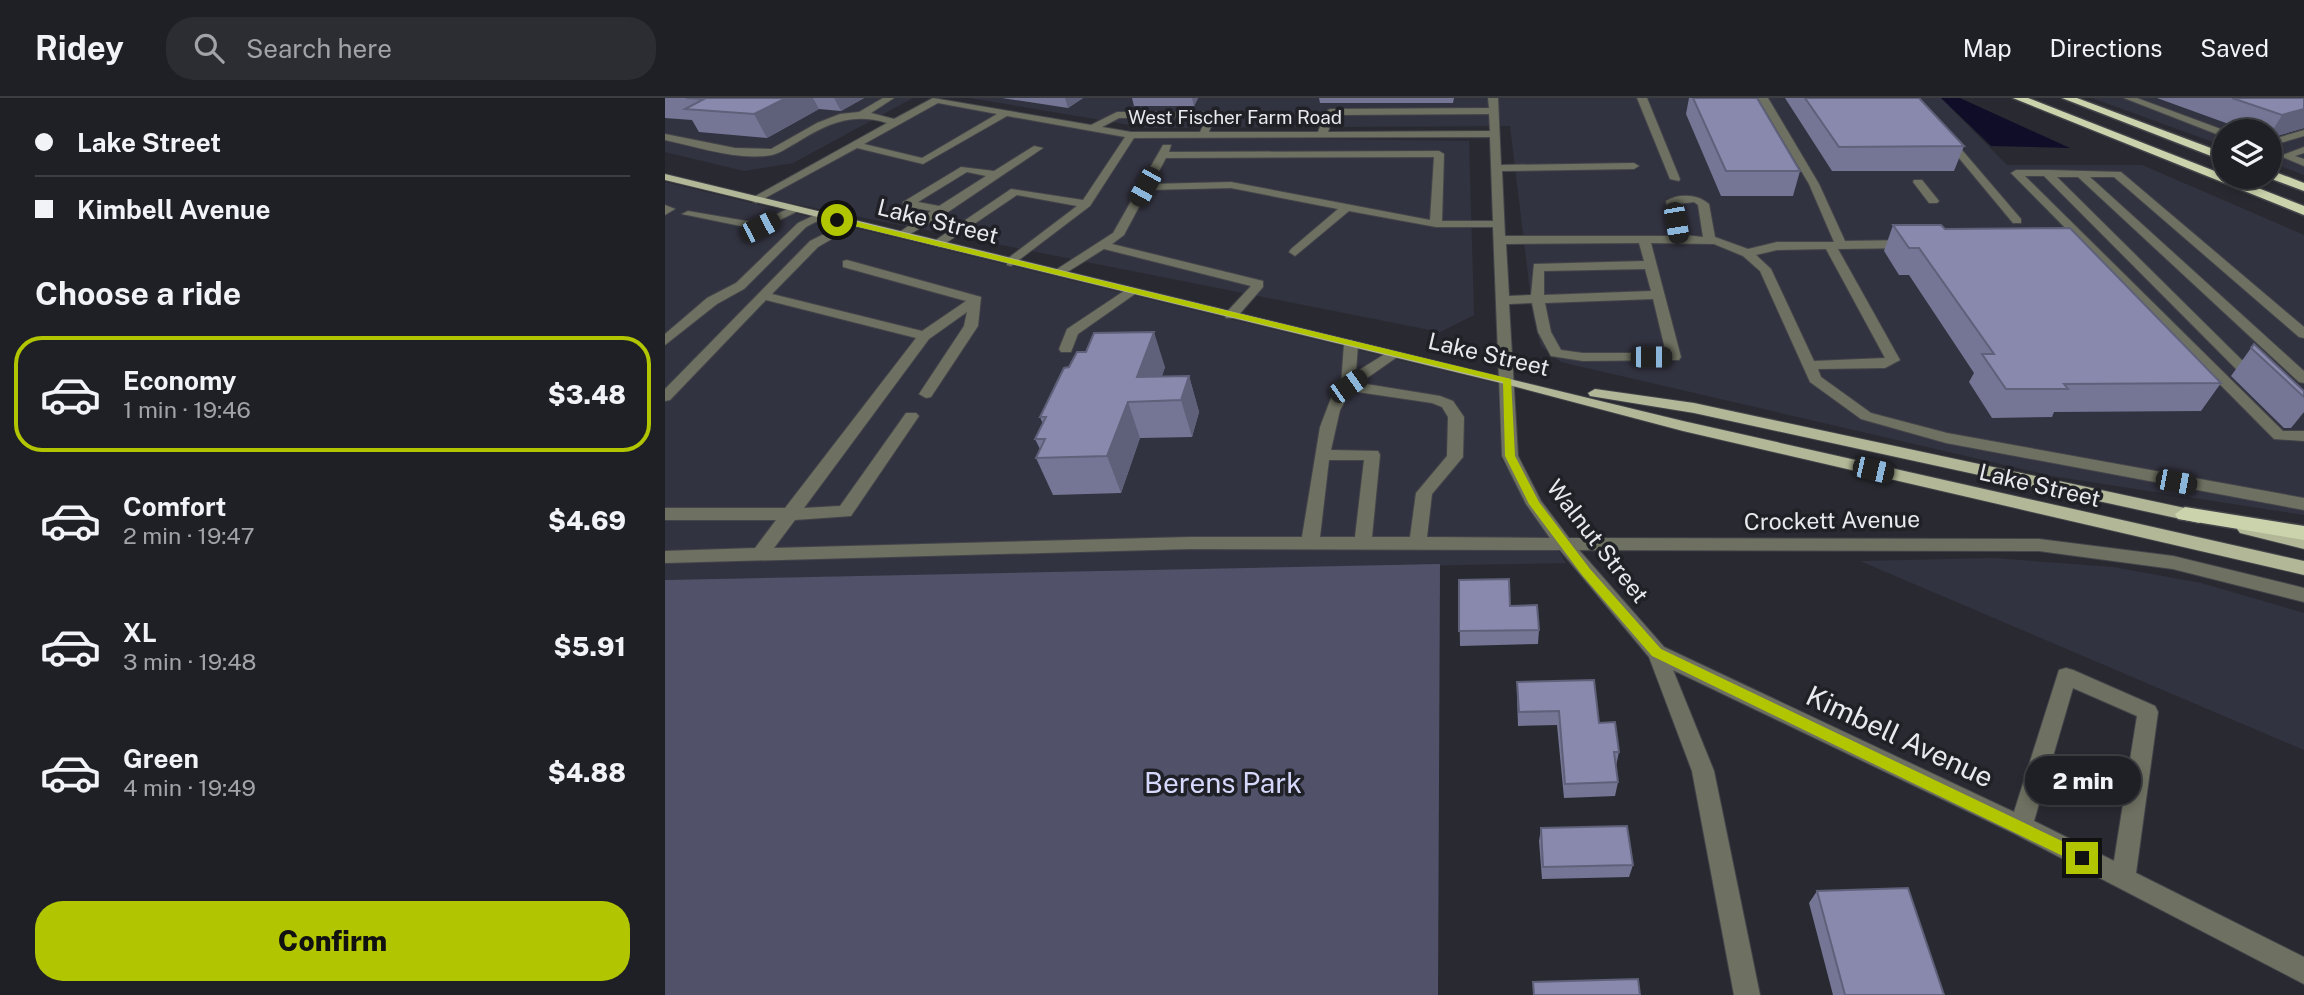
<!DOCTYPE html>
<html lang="en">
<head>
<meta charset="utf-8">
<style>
  :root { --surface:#1f2025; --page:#2c2d32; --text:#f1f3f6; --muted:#a1a3a7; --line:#3c3e42; --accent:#b1c500 }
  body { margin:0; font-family:"Public Sans",sans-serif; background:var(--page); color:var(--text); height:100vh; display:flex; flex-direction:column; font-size:26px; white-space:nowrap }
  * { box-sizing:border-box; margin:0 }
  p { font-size:23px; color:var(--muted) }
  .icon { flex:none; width:38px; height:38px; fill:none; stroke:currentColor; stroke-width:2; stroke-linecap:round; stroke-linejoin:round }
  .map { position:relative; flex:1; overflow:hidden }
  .side { display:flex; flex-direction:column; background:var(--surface); width:665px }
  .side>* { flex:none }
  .guide { display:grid; align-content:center; height:154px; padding:0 35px; background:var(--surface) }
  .buttons { position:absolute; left:1547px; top:21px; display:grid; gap:14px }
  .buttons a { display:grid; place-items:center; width:70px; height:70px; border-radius:50%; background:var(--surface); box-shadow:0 4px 10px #0003,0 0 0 2px var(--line); font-size:35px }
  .end { position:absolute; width:32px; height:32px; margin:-16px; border:9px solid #b1c500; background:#111; box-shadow:0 0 0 4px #111 }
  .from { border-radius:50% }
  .bubble { position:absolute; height:49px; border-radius:24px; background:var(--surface); box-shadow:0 4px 10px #0003,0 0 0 2px var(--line); font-size:23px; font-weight:800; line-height:49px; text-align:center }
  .car { position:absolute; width:21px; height:42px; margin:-21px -10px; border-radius:9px; box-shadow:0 0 5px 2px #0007; background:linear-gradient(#222 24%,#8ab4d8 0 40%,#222 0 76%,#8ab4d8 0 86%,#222 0) }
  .guide b { display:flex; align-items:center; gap:24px; height:66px; font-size:26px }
  .guide b+b { border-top:2px solid var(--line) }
  .guide i { width:18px; height:18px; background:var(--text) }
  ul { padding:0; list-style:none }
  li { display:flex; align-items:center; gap:21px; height:116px; margin:0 14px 10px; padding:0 21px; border:4px solid transparent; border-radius:28px }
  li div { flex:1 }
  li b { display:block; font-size:26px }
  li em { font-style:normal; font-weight:800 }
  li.current { border-color:var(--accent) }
  li>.icon { width:63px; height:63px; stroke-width:1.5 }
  h2 { padding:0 35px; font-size:32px; line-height:84px }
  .action { display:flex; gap:14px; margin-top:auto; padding:14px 35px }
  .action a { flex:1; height:80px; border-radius:28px; background:var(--accent); color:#111; font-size:28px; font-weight:800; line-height:80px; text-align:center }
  header { display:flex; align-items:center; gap:42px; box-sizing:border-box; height:98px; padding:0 35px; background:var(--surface); border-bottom:2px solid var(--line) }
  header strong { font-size:33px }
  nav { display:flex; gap:38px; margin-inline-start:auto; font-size:24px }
  .search { width:490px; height:63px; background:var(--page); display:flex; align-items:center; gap:18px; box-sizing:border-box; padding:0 24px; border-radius:28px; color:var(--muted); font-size:26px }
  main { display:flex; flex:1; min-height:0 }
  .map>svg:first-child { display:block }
  .built { fill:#323340 }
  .green { fill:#515269 }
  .water { fill:#0f0d28 }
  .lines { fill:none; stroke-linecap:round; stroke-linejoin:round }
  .minor-casing { stroke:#44454b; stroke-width:2 }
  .major-casing { stroke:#44454b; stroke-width:2 }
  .highway-casing { stroke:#44454b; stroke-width:3 }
  .minor { fill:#6e7161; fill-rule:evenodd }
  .major { fill:#b1b797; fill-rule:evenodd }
  .highway { fill:#cbd3ac; fill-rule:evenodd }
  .wall { fill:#757695 }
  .shaded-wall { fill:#5f6079 }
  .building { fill:#8889ad; stroke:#5f6079; stroke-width:2 }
  .route { fill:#b1c500 }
  .labels { text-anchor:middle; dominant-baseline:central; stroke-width:7; stroke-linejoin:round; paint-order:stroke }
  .far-street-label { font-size:19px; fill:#e8e9ee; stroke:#202027 }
  .street-label { font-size:23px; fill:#e8e9ee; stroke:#202027 }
  .near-street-label { font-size:28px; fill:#e8e9ee; stroke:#202027 }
  .near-park-label { font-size:28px; fill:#d6d8fc; stroke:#202027 }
</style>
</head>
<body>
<header>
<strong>Ridey</strong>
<div class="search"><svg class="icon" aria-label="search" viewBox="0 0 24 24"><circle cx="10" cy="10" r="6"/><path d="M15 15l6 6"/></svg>Search here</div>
<nav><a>Map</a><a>Directions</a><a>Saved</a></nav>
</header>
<main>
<section class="side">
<div class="guide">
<b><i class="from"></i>Lake Street</b>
<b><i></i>Kimbell Avenue</b>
</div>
<h2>Choose a ride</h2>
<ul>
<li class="current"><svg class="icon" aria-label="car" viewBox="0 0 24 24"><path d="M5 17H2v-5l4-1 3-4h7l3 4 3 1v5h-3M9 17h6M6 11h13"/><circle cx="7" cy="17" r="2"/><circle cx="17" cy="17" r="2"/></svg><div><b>Economy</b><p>1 min · 19:46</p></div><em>$3.48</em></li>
<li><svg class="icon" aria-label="car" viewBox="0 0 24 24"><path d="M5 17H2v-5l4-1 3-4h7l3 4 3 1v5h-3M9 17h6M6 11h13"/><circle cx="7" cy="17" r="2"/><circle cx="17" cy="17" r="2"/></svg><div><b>Comfort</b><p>2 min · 19:47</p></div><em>$4.69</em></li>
<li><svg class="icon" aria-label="car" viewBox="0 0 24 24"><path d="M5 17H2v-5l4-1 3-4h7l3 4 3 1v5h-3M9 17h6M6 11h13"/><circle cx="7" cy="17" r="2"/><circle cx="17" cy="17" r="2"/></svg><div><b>XL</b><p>3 min · 19:48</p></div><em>$5.91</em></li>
<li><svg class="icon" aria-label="car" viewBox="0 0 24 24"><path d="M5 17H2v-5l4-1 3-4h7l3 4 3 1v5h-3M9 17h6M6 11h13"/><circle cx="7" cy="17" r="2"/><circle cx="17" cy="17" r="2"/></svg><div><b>Green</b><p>4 min · 19:49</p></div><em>$4.88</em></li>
</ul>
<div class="action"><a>Confirm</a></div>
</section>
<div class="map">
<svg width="1639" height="897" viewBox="0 0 1639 897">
  <rect width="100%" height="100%" fill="#292a31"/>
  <path class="built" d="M0 0H248L128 65 79 73 0 54Z
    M305 0H1276L1342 67H1477L1639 137V417L1387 378 896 264 876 248 868 218 845 28 483 30Z
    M1427 0H1639V77L1605 64V33H1559V48Z
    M272 4 453 38 804 43 809 217 775 234 99 100Z
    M0 84 833 286 836 361 901 465 0 482Z
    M1328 460 1448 469 1536 485 1639 515V652L1195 463Z"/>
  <path class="green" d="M775 466 773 897H0V482Z"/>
  <path class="water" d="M1276 0H1295L1405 50 1326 48Z"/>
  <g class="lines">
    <defs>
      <path id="minor" d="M218 0H229L206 15 229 21 268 0 426 27 452 14H551L544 34H653L660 14 665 11 824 10 823 0H833L836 67 969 65 974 68 969 71 837 73 840 138H1008L1001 103C1014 95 1033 96 1044 106L1050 139 1083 151 1112 144H1169L1144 86 1093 0H1103L1154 86 1180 143 1246 142 1252 146 1246 150 1173 151 1235 262 1220 270 1153 271 1156 279 1206 315 1282 335 1639 400V412L1281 345 1196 321 1145 284 1095 173 1078 158 1049 146 986 145 1016 259 1014 262 918 263 886 258 873 234 867 205 844 206 853 358 876 403 904 440 1374 441 1508 458 1639 490V504L1508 471 1374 453 914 452 999 549 1349 714 1394 572 1401 570 1408 572 1490 608 1493 614 1471 775 1639 859V886L1348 735 1008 572 1049 673 1095 897H1069L1027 673 984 559 895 452 525 451 0 465V453L90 450 111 422H0V410H120L251 240 101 202 5 302 0 303V291L145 143 187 122 191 123V127L153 149 107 196 257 233 301 203 178 169V163L182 162 316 199 313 228 266 299 261 300 254 296 299 228 302 214 264 241 139 410 175 408 241 315H251L254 318 186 418 130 422 109 450 525 439H637L655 329 666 300 676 287 679 246 686 242 693 246 691 274 723 254 728 253 735 257 695 285 775 298 788 303 799 319 798 359 767 396 762 439 885 440 861 406 837 358 828 129H771L684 113 630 158 624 154 626 151 673 111 566 90 483 92 459 137 447 146 598 183V189L571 220H561L559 217 586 188 439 151 396 178 386 175 448 135 498 47H506L504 54 774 53 779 56 777 123H828L825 39 469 40 425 108 346 168 342 167V161L412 108 352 97 275 149 265 146 346 91 418 102 460 39 342 18 258 66 192 50 91 105 85 102 87 100 222 25C187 14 161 26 131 45 123 49 116 55 107 57 73 63 33 49 0 42V36L70 50 106 51 152 25 175 16 194 14ZM273 5 332 16 257 60 199 46ZM824 16 825 33 663 34 669 17ZM542 19 535 34H466L437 29 454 20ZM769 59 765 122 566 84 487 86 501 60ZM1029 104 1033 107 1038 139 1019 137 1013 106ZM974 145 979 163 869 166 866 197 844 198 841 146ZM1161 151 1220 260 1149 263 1106 171 1091 157 1112 152ZM980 171 986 193 879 197V173ZM988 201 1001 255H918L896 252 886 234 880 205ZM686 293 767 305 777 309 783 319 782 358 751 395 745 439H707L715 357 713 353 666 352 675 312ZM664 362H699L690 439H655ZM1408 590 1472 618 1449 763 1369 723Z
        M972 0H982L1015 81 1014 83 1005 81Z
        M1459 0H1472L1561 33 1559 39Z
        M1639 32V38L1605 48V42Z
        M1279 38H1285L1356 121V125H1348L1279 42Z
        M369 48 378 50 283 114 240 139 230 137 266 113 238 108V104L296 69 329 73ZM302 74 321 78 274 108 253 104Z
        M1639 49V55L1630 58 1639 61V68L1615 58Z
        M1382 72 1456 74 1639 229V240L1634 239 1449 79H1425L1639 273V285L1634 284 1413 79H1392L1596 281 1594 284H1584L1379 78H1360L1618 333H1639V343L1609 341 1346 75 1351 72Z
        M1249 82H1257L1274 103 1272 105H1264L1248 84Z
        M0 107 10 111 0 117Z
        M129 108 133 109V113L95 132 17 116 23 113 93 125Z
        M152 116 162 118 141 129 79 191 52 206 0 247V236L42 200 71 185 133 125Z
        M465 189 471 193 470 196 413 236 406 254H396L394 251 402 231Z"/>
      <path id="major" d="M0 76 1018 323 1639 463V477L1018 333 840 286 0 82Z
        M930 291 1029 305 1534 413 1542 419 1534 425 1029 315 925 298 923 295Z
        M1581 425 1639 439V451L1575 435 1572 431Z"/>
      <path id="highway" d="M1348 0H1363L1639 108V117Z
        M1397 0H1412L1559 55V63Z
        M1605 72 1639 85V93L1601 79H1605Z
        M1520 409 1639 428V442L1513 421 1510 416Z"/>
    </defs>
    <use href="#minor" class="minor-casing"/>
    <use href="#major" class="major-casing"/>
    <use href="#highway" class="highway-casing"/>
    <use href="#minor" class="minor"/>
    <use href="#major" class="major"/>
    <use href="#highway" class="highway"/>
  </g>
  <path class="wall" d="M0 0H199L176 13 154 11 102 40 34 34 27 22 0 20Z
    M337 0H418L403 10Z
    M467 0H533L529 8H469Z
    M654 0H789L788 5H655Z
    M1024 0H1092L1135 73 1128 98H1056L1021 16Z
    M1120 0H1254L1299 48 1289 73H1167Z
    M1492 0H1639V30L1605 40V33H1583Z
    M1228 127 1280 131 1556 285 1536 313 1389 314 1387 319 1327 320 1304 284 1309 275 1244 177H1234L1219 153Z
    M1586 250 1639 293V314L1626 330H1619L1566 278Z
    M404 269H500L497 278H524L534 314 527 339 475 340 456 395 388 397 371 360 375 351 370 341 378 326 375 319Z
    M794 482 845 508 874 532 873 546 795 548Z
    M852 584 934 625 954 654 951 668 953 684 950 698 899 700 892 627 853 628 852 598Z
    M876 730 968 767 964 779 877 781 874 743Z
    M1152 793 1279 897H1168L1144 805Z"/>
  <path class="shaded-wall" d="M121 0H148L154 11 102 40 89 16Z
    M169 0H199L176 13Z
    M400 0H418L403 10Z
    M527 0H533L529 8Z
    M1639 11V30L1605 40V37L1617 17Z
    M489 234 500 269 488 303 472 279Z
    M524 278 534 314 527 339 516 302Z
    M463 304 475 340 456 395 442 358Z"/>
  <path class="building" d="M21 0H121L89 16 20 11 39 1Z
    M1028 0H1092L1135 73H1061Z
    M1140 0H1254L1299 48 1174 49Z
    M1567 0H1639V11L1617 17Z
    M1228 127H1276L1280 131 1405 130 1556 285 1399 286 1403 291H1341L1317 256H1329L1254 150H1244Z
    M489 234 472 279 524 278 516 302 463 304 442 358 371 360 380 341H370L381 319H375L399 270 404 269 412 254H421L429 235Z
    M1589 246 1639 293V299L1586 250Z
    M844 481 845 508 872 507 874 532 794 533V482Z
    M929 582 934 625 950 624 954 654H949L953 684 900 686 894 613 854 614 852 584Z
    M962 728 968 767 878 769 876 730Z
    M1243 790 1279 897H1180L1152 793Z
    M973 881 975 897H869L868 884Z"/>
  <path class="route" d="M172 119 846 281 850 358 874 404 925 471 996 551 1422 755V765H1412L987 558 917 477 864 406 840 358 838 284 169 123Z"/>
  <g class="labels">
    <g class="far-street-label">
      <text x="570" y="19">West Fischer Farm Road</text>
    </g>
    <g class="street-label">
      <text transform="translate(273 123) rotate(14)">Lake Street</text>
      <text transform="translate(824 256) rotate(13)">Lake Street</text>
      <text transform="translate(1375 387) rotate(13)">Lake Street</text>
      <text transform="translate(1167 422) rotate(-1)">Crockett Avenue</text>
      <text transform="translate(933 443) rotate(52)">Walnut Street</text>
    </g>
    <g class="near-street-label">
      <text transform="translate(1235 638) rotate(25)">Kimbell Avenue</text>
    </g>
    <g class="near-park-label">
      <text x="558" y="684">Berens Park</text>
    </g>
  </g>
</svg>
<div class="buttons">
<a><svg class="icon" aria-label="layers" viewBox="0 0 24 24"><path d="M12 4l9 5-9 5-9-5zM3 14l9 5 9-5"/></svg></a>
</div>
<i class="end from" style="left:172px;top:122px"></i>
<i class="end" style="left:1417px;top:760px"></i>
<div class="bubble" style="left:1360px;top:658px;width:116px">2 min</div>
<i class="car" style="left:480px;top:89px;rotate:209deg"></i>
<i class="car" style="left:1011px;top:125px;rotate:170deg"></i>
<i class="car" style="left:95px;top:129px;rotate:63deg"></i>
<i class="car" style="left:986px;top:259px;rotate:90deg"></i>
<i class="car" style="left:683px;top:288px;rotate:55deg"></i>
<i class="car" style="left:1208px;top:372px;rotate:103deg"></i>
<i class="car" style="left:1511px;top:384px;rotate:101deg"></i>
</div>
</main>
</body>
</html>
